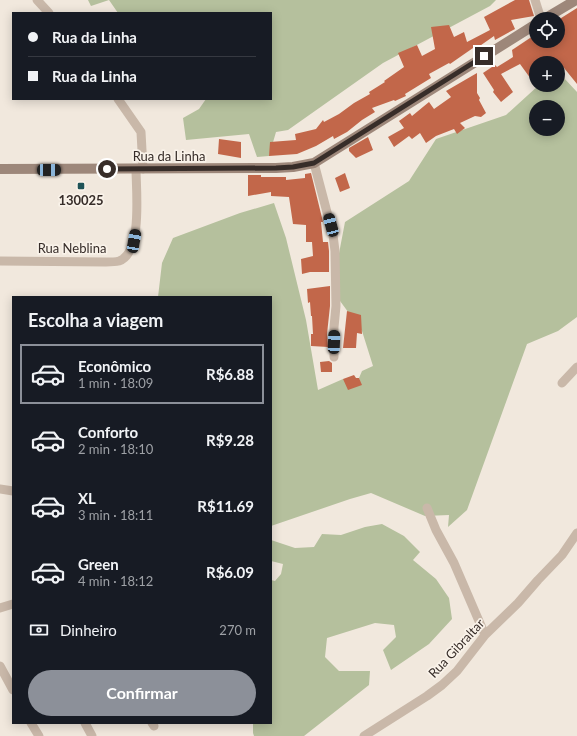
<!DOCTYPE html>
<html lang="pt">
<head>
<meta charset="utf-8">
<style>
  :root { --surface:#171b24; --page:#242831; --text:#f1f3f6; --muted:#9ea1a6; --line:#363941; --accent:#8c9099 }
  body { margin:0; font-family:Lato,sans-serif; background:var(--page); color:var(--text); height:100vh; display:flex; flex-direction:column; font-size:15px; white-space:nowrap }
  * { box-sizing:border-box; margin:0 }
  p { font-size:13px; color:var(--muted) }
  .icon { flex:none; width:22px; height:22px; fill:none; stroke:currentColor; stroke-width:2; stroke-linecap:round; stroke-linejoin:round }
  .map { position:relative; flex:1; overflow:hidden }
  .panel { position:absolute; left:12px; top:296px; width:260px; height:428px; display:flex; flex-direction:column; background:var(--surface); border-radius:0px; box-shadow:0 2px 10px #0003 }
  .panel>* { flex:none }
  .top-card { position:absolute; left:12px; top:12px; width:260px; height:88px; border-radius:0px; box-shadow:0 2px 10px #0003; display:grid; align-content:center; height:88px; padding:0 16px; background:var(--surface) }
  .controls { position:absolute; left:529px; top:12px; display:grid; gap:8px }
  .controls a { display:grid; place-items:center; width:36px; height:36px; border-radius:50%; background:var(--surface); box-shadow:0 2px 10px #0003; font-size:20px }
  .end { position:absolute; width:18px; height:18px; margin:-9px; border:5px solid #372d29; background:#fff; box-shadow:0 0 0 2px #fff }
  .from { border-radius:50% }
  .car { position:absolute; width:12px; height:24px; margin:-12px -6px; border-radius:5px; box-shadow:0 0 3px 1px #0007; background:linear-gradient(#222 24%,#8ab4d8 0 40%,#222 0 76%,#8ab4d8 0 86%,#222 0) }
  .top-card b { display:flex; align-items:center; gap:14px; height:38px; font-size:15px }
  .top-card b+b { border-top:1px solid var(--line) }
  .top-card i { width:10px; height:10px; background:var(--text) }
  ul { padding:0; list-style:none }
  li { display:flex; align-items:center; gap:12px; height:60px; margin:0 8px 6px; padding:0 8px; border:2px solid transparent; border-radius:0px }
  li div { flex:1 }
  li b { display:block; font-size:15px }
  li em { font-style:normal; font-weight:700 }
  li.on { border-color:var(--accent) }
  li>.icon { width:36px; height:36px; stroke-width:1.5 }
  h2 { padding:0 16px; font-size:18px; line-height:48px }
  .pay { display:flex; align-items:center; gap:10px; height:44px; padding:0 16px; font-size:15px }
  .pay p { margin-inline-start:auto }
  .action { display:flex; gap:8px; margin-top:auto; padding:8px 16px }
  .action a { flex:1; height:46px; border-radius:24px; background:var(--accent); color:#fff; font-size:16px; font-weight:700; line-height:46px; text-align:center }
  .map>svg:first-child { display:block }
  .green { fill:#b5c09d; fill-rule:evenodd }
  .building { fill:#c2674a }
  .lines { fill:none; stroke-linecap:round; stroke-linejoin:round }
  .street { stroke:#c9b8a9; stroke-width:9 }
  .secondary { stroke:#9d877a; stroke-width:10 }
  .route { stroke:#372d29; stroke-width:5 }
  .poi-dot { fill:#1f5357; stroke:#f9f2e9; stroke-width:1.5 }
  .labels { text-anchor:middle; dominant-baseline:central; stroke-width:3.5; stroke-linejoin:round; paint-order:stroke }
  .street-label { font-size:13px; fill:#372d29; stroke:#f9f2e9 }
  .poi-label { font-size:13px; font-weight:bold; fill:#372d29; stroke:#f9f2e9 }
</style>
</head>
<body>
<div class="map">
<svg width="577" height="736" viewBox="0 0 577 736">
  <rect width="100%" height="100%" fill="#f1e8dd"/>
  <path class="green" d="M88 0H496L490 6 383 63 288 130 276 132 269 156 257 157 249 134 186 140 183 118 199 109 206 99H271V13H118L109 0 91 6Z
    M563 77 577 92V317L558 331 527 344 467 510 448 527 449 515 425 516 371 493 350 499 271 526V297H158L162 263 173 238 240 213 274 203 286 238 306 320 318 390 343 379 361 385 359 378 362 371 373 366 362 331 332 290 345 222 409 181 436 139 506 115 539 85H558V78ZM536 107H558V129H536Z
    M382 524 404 536 420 552 413 560 436 579 449 598 452 619 429 644 391 670 383 650 396 637 394 625 375 623 327 638 325 657 339 671H370L369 685 304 736H254L253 733V723H271V580L275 581 281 574 283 564 271 561V540L295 548 314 547 322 534 341 535 365 527Z"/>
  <path class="building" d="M515 0H529L534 16 511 20 515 29 495 40 494 36 474 50 473 48 450 64 449 63 429 74 431 78 405 94 406 96 395 101 394 100 372 108 375 112 362 120 347 132 334 139 333 136 316 146 297 154 269 156 270 142 296 140 295 134 316 129 323 120 324 122 339 114 354 103 370 94 369 92 385 82 384 81 404 67 398 53 417 45 422 56 435 49 431 27 449 25 454 37 464 32 467 42 490 30 484 17Z
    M577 8V84L560 63H536V86L520 64 501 74 513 92 501 102 493 92 494 90 483 73 495 65 497 67 513 57 512 50 536 34V41H558V20Z
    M477 73V93L480 98 479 100 486 113 481 117 475 116 460 123 465 128 457 134 454 129 436 136 426 143 420 133 412 139 409 136 394 147 388 137 404 128 399 121 410 113 412 116 429 102 434 109 451 97 446 91Z
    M368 137 373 150 356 158 349 151V148Z
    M219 139 241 142V158L218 154Z
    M311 173 323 222H321L323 242H328L329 251V272H310L302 274 301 259 313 256 312 242H306V225L293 224 289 197 271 196V192L248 196V175H261V177H286V180L305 178V174Z
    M345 173 350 188 340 192 335 178Z
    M330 286V306L327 334 328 347 311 346V334H313L312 316H311L310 302 308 303 307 289Z
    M347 311 361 315 362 334 357 333 356 348H343Z
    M329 361 332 363V372H321L320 362Z
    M354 375 356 378H359L362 385 348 390 343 379Z"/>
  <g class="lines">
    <path class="street" d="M37 0 49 13
      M535 0 541 19
      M118 99 141 132 143 169
      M314 163 333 235 335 251 336 306 334 327V357
      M0 261 106 262C110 262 115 262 119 261 143 253 136 189 136 169
      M562 383 577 367
      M0 489 13 491
      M427 508 436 530 454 563 485 635
      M0 608 13 604
      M0 666 13 690
      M31 723 39 736
      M85 723 92 736
      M152 723 154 726
      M364 736 427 696 442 685 457 671 485 635 518 603 538 580 562 555 577 533"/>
    <path class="secondary" d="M544 19 576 0
      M0 169 276 168 293 167 314 163 536 24"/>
  </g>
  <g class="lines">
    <path class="route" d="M107 169 276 168 293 167 314 163 484 56"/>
  </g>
  <rect class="poi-dot" x="77" y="182" width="8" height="8" rx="2"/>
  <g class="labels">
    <g class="street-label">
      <text x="169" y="156">Rua da Linha</text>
      <text x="72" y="248">Rua Neblina</text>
      <text transform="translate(456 648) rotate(-47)">Rua Gibraltar</text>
    </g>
    <g class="poi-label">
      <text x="81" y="200">130025</text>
    </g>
  </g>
</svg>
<div class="controls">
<a><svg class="icon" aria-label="locate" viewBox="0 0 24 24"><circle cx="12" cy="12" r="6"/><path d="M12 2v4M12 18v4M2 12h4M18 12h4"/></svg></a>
<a>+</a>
<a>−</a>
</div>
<i class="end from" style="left:107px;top:169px"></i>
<i class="end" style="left:484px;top:56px"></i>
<i class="car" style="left:49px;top:170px;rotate:90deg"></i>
<i class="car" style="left:331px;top:225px;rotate:345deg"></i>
<i class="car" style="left:134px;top:241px;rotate:10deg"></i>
<i class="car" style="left:334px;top:342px;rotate:2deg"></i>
<div class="top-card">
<b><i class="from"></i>Rua da Linha</b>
<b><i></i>Rua da Linha</b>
</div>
<section class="panel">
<h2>Escolha a viagem</h2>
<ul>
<li class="on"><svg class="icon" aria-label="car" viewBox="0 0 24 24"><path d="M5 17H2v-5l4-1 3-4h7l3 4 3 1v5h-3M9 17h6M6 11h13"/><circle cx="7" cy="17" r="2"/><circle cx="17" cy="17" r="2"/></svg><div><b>Econômico</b><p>1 min · 18:09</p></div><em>R$6.88</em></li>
<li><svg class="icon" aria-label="car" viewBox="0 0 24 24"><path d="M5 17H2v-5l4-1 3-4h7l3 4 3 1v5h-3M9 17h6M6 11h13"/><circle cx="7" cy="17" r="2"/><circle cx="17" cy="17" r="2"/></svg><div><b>Conforto</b><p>2 min · 18:10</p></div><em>R$9.28</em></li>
<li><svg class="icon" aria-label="car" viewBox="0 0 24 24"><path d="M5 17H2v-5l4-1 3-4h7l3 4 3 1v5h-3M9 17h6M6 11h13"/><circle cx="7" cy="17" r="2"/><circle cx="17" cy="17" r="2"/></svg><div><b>XL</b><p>3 min · 18:11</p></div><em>R$11.69</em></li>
<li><svg class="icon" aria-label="car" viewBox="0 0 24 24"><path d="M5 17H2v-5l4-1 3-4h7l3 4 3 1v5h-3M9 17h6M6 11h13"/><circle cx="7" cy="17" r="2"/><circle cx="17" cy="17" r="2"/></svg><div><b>Green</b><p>4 min · 18:12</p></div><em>R$6.09</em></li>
</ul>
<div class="pay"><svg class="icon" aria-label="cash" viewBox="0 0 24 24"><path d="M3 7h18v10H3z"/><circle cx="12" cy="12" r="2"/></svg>Dinheiro<p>270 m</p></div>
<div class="action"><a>Confirmar</a></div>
</section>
</div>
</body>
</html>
